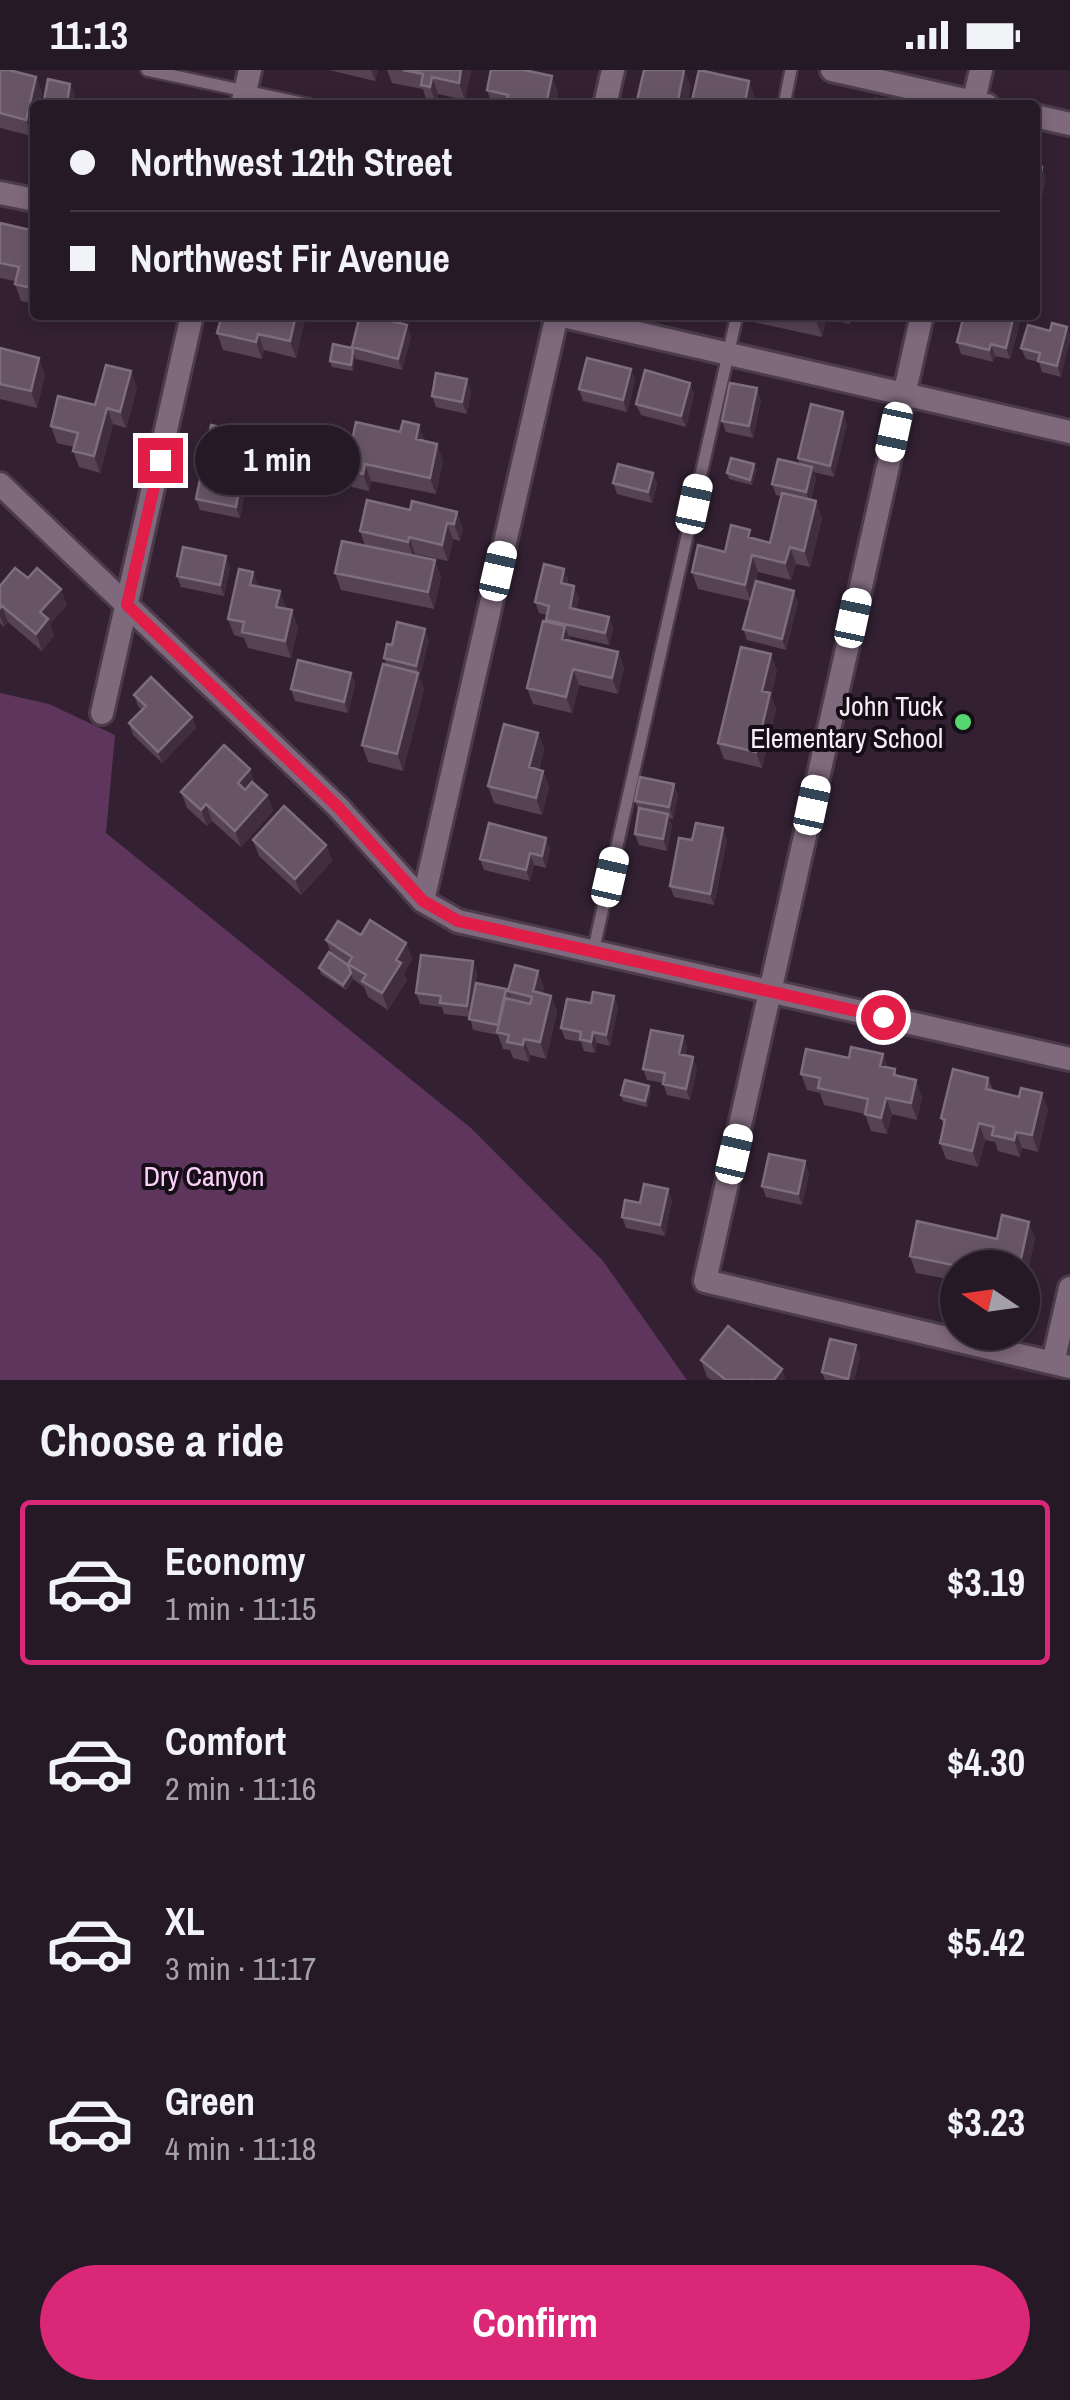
<!DOCTYPE html>
<html lang="en">
<head>
<meta charset="utf-8">
<style>
  :root { --surface:#261926; --page:#322632; --text:#f1f3f6; --muted:#a4a0a7; --line:#423843; --accent:#db2777 }
  body { margin:0; font-family:"Archivo Narrow",sans-serif; background:var(--page); color:var(--text); height:100vh; display:flex; flex-direction:column; font-size:38px; white-space:nowrap }
  * { box-sizing:border-box; margin:0 }
  p { font-size:32px; color:var(--muted) }
  .icon { flex:none; width:55px; height:55px; fill:none; stroke:currentColor; stroke-width:2; stroke-linecap:round; stroke-linejoin:round }
  .map { position:relative; height:1310px; overflow:hidden }
  .panel { display:flex; flex-direction:column; background:var(--surface); flex:1 }
  .panel>* { flex:none }
  .top-card { position:absolute; left:30px; top:30px; width:1010px; height:220px; border-radius:10px; box-shadow:0 5px 15px #0003,0 0 0 2px var(--line); display:grid; align-content:center; height:220px; padding:0 40px; background:var(--surface) }
  .needle { width:65px; rotate:283deg }
  .tools { position:absolute; left:940px; top:1180px; display:grid; gap:20px }
  .tools a { display:grid; place-items:center; width:100px; height:100px; border-radius:50%; background:var(--surface); box-shadow:0 5px 15px #0003,0 0 0 2px var(--line); font-size:50px }
  .end { position:absolute; width:45px; height:45px; margin:-22px; border:12px solid #e11d48; background:#fff; box-shadow:0 0 0 5px #fff }
  .from { border-radius:50% }
  .bubble { position:absolute; height:70px; border-radius:35px; background:var(--surface); box-shadow:0 5px 15px #0003,0 0 0 2px var(--line); font-size:32px; font-weight:700; line-height:70px; text-align:center }
  .car { position:absolute; width:30px; height:60px; margin:-30px -15px; border-radius:12px; box-shadow:0 0 8px 2px #0007; background:linear-gradient(#fff 24%,#345 0 40%,#fff 0 76%,#345 0 86%,#fff 0) }
  .top-card b { display:flex; align-items:center; gap:35px; height:95px; font-size:38px }
  .top-card b+b { border-top:2px solid var(--line) }
  .top-card i { width:25px; height:25px; background:var(--text) }
  ul { padding:0; list-style:none }
  li { display:flex; align-items:center; gap:30px; height:165px; margin:0 20px 15px; padding:0 20px; border:5px solid transparent; border-radius:10px }
  li div { flex:1 }
  li b { display:block; font-size:38px }
  li em { font-style:normal; font-weight:700 }
  li.active { border-color:var(--accent) }
  li>.icon { width:90px; height:90px; stroke-width:1.5 }
  h2 { padding:0 40px; font-size:45px; line-height:120px }
  .primary-button { display:flex; gap:20px; margin-top:auto; padding:20px 40px }
  .primary-button a { flex:1; height:115px; border-radius:60px; background:var(--accent); color:#fff; font-size:40px; font-weight:700; line-height:115px; text-align:center }
  .status { display:flex; justify-content:space-between; align-items:center; height:70px; padding:0 50px; background:var(--surface); direction:ltr }
  .status svg { height:28px; fill:currentColor }
  .map>svg:first-child { display:block }
  .park { fill:#5e355d }
  .lines { fill:none; stroke-linecap:round; stroke-linejoin:round }
  .lane-casing { stroke:#4c3c4b; stroke-width:16 }
  .street-casing { stroke:#4c3c4b; stroke-width:28 }
  .lane { stroke:#7f697d; stroke-width:11 }
  .street { stroke:#7f697d; stroke-width:22 }
  .wall { fill:#554354 }
  .shaded-wall { fill:#402e40 }
  .building { fill:#675566; stroke:#7e6d7c; stroke-width:2.5 }
  .route { stroke:#e11d48; stroke-width:12 }
  .poi-dot { fill:#55d671; stroke:#160e16; stroke-width:4 }
  .labels { text-anchor:middle; dominant-baseline:central; stroke-width:8; stroke-linejoin:round; paint-order:stroke }
  .poi-label { font-size:28px; fill:#f8ecf7; stroke:#160e16; text-anchor:end }
  .park-label { font-size:28px; fill:#fdd0fa; stroke:#160e16 }
</style>
</head>
<body>
<div class="status"><b>11:13</b><svg viewBox="0 0 49 12"><path d="M0 12V9h3v3zM5 12V6h3v6zM10 12V3h3v9zM15 12V0h3v12zM26 1h20v11H26zM47 4h2v5h-2z"/></svg></div>
<div class="map">
<svg width="1070" height="1310" viewBox="0 0 1070 1310">
  <rect width="100%" height="100%" fill="#332133"/>
  <path class="park" d="M0 623 49 634 115 665 106 763 471 1058 603 1191 687 1310H0Z"/>
  <g class="lines">
    <defs>
      <path id="lane" d="M147 0 310 35
        M784 35 791 0
        M593 882 737 245"/>
      <path id="street" d="M832 0 987 35
        M242 35 250 0
        M605 35 613 0
        M973 35 981 0
        M1035 46 1070 54
        M0 123 35 130
        M559 245 1070 362
        M922 245 705 1211 1070 1297
        M0 414 338 737 423 831 458 851 1070 989
        M102 643 192 245
        M423 831 557 245
        M1053 1293 1070 1218"/>
    </defs>
    <use href="#lane" class="lane-casing"/>
    <use href="#street" class="street-casing"/>
    <use href="#lane" class="lane"/>
    <use href="#street" class="street"/>
  </g>
  <path class="wall" d="M0 0 36 7 42 23 32 66 0 58Z
    M329 0H378L375 11Z
    M387 0H471L465 30 438 24 436 33 427 32 423 19 392 13Z
    M487 20 558 22 556 35H492Z
    M0 153 35 161V234L21 231 15 214V211L0 208Z
    M222 245H303L305 250 296 288 264 280 262 289 223 280 217 263Z
    M751 245H851L850 254 826 249 822 267 753 252Z
    M964 245H1017L1020 252 1010 289 995 286 993 292 961 284 957 272Z
    M1050 261 1061 307 1042 302 1039 292 1026 289 1021 278Z
    M411 266 402 300 356 289 355 287 353 301 332 297 330 291 352 278Z
    M0 278 45 304 37 338 0 329Z
    M631 299 635 311 627 342 583 331 579 319Z
    M690 313 694 324 686 357 641 345 636 334Z
    M137 318 126 358 113 354 100 403 79 397 73 381 74 377 57 373 51 356Z
    M471 321 467 344 436 337 432 326Z
    M761 330 753 368 726 362 722 351Z
    M847 354 834 407 813 402 816 408 811 430 816 431 822 448 810 497 796 494 791 510 758 502 756 511 798 532 786 580 747 570 743 559 750 531 698 519 692 502 725 482 753 468 770 473 781 426 776 425 772 414 800 395 798 388Z
    M425 371 443 390 436 424 371 411 369 421 352 417 346 400Z
    M242 372 234 414 240 416 244 427 240 448 200 440 196 429Z
    M757 399 752 415 729 409 727 403Z
    M653 403 657 414 652 433 617 424 613 413Z
    M412 431 463 458 460 471 453 469 448 491 415 484 414 486 435 490 441 507 434 539 341 520 335 503 365 476 360 461 410 440Z
    M230 497 224 526 181 517 177 506Z
    M564 499 568 510 567 515 579 528 576 539 613 558 609 575 569 566 571 571 618 582 624 598 618 624 579 615 572 643 533 634 527 618 547 545 539 543 535 532Z
    M253 502 258 516 286 537 298 557 291 588 248 578 244 568 234 565 228 549Z
    M28 508 67 535 50 554 54 566 42 581 8 552 4 557 0 553V516Z
    M429 570 419 607 424 619 403 701 368 692 362 675 386 595 384 588 392 575Z
    M777 600 771 626 776 639 762 698 724 689 718 673Z
    M351 603 355 614 348 643 295 631 291 619Z
    M134 625 192 647 196 658 162 693 133 665 129 653 142 640 138 636Z
    M538 663 544 679 539 700 543 701 549 717 542 745 494 733 488 716Z
    M256 715 267 725 273 741 241 777 212 751 207 756 187 738 181 722Z
    M678 725 673 749 669 748 672 755 667 781 639 775 635 764 639 741 635 731Z
    M546 768 550 779 546 798 534 795 530 811 484 800 480 789Z
    M727 769 714 835 674 827 670 816 692 770Z
    M253 770 326 775 332 791 301 825 259 786Z
    M361 865 406 873 412 889 404 903 407 910 388 940 368 927 364 917 353 909 346 920 321 904 319 898 331 883 326 870Z
    M477 902 475 919H506L511 929 508 921 544 917 542 924 551 926 557 942 546 989 530 985 529 992 513 988 510 980 503 979 498 965 473 960 470 947 444 944 442 937 420 934 416 923Z
    M614 926 618 938 610 976 597 973 595 983 584 981 581 972 565 969 561 958 591 933Z
    M683 966 687 977 685 986 697 998 690 1030 667 1025 663 1013 647 1010 643 999Z
    M888 998 895 999 897 1006 922 1027 917 1050 892 1044 887 1064 871 1061 865 1044 824 1035 820 1023 807 1020 801 1004Z
    M988 1008 993 1020 1048 1039 1038 1082 1022 1078 1020 1087 998 1081 995 1072 985 1070 978 1097 946 1089 940 1073 944 1056 941 1048Z
    M651 1022 647 1037 623 1031 621 1025Z
    M809 1103 802 1135 766 1127 762 1116Z
    M672 1130 665 1166 626 1158 622 1147 640 1133Z
    M1035 1168 1023 1224 1022 1198H958V1211L916 1203 910 1186 997 1169Z
    M856 1275 860 1287 854 1310H825L822 1302Z
    M701 1290 786 1310H712L707 1307Z"/>
  <path class="shaded-wall" d="M371 0H378L375 11Z
    M461 0H471L465 30 459 13Z
    M684 0 691 16 687 35H677Z
    M552 6 558 22 556 35H546Z
    M36 7 42 23 39 35H35V52L32 66 26 50Z
    M432 7 438 24 436 33 430 17Z
    M749 11 755 28 754 35 745 32Z
    M70 14 75 25 72 35 67 32Z
    M1042 97 1046 108 1035 164V132Z
    M296 245H303L305 250 296 288 290 271Z
    M817 245H824L826 249 822 267 816 250Z
    M1014 245H1017L1020 252 1010 289 1006 278Z
    M407 255 411 266 402 300 398 289Z
    M1067 257 1070 265V271L1061 307 1057 296Z
    M258 264 264 280 262 289 256 272Z
    M991 274 995 286 993 292 989 280Z
    M353 281 355 287 353 301 351 295Z
    M39 288 45 304 37 338 31 321Z
    M631 299 635 311 627 342 623 330Z
    M131 301 137 318 126 358 120 342Z
    M467 309 471 321 467 344 462 332Z
    M690 313 694 324 686 357 681 346Z
    M757 318 761 330 753 368 749 356Z
    M107 338 113 354 100 403 94 386Z
    M843 342 847 354 834 407 830 396Z
    M419 355 425 372 416 369Z
    M238 361 242 372 232 424 228 413Z
    M437 374 443 390 436 424 430 408Z
    M365 394 371 411 369 421 363 404Z
    M754 394 757 399 752 415 750 410Z
    M812 397 816 408 810 433 806 422Z
    M653 403 657 414 652 433 648 422Z
    M240 416 244 427 240 448 236 437Z
    M816 431 822 448 810 497 804 481Z
    M457 442 463 458 460 471 454 454Z
    M447 453 453 469 448 491 442 475Z
    M409 467 415 484 414 489 408 472Z
    M790 477 796 494 791 510 785 493Z
    M752 485 758 502 751 532 745 515Z
    M226 486 230 497 224 526 220 515Z
    M435 490 441 507 434 539 428 522Z
    M564 499 568 510 565 524 561 513Z
    M253 502 259 518 250 515Z
    M574 516 579 528 574 549 570 538Z
    M61 519 67 535 50 554 54 566 42 581 36 564 40 542Z
    M280 521 286 537 282 553 276 537Z
    M794 521 798 532 786 580 782 569Z
    M2 536 8 552 4 557 0 546V538Z
    M292 540 298 557 291 588 285 571Z
    M609 547 613 558 609 575 605 563Z
    M565 556 571 572 562 569Z
    M425 559 429 570 420 607 416 596Z
    M618 582 624 598 618 624 612 608Z
    M771 584 777 600 771 626 776 639 762 698 756 682 762 621Z
    M573 599 579 615 572 643 566 627Z
    M351 603 355 614 348 643 344 632Z
    M418 603 424 619 403 701 397 684Z
    M192 647 196 658 162 693 158 682Z
    M538 663 544 679 535 714 529 697Z
    M250 699 256 716 244 730 238 713Z
    M543 701 549 717 542 745 536 728Z
    M674 714 678 725 673 749 669 737Z
    M267 725 273 741 241 777 235 761Z
    M206 734 212 751 207 756 201 740Z
    M668 744 672 755 667 781 663 769Z
    M723 758 727 769 714 835 710 824Z
    M546 768 550 779 546 798 542 786Z
    M326 775 332 791 301 825 295 809Z
    M530 783 534 795 530 811 526 800Z
    M406 873 412 889 404 903 407 910 388 940 382 923 396 890Z
    M473 891 477 902 471 948 467 936Z
    M538 901 544 917 539 938 533 921Z
    M351 903 353 909 346 920 343 915Z
    M551 926 557 942 546 989 540 972Z
    M614 926 618 938 610 976 606 965Z
    M593 962 597 973 595 983 591 972Z
    M683 966 687 977 683 996 679 984Z
    M524 969 530 985 529 992 523 975Z
    M883 984 889 1001 880 996Z
    M693 987 697 998 690 1030 686 1019Z
    M916 1010 922 1027 917 1050 911 1033Z
    M649 1016 651 1022 647 1037 645 1031Z
    M1042 1023 1048 1039 1038 1082 1032 1065Z
    M886 1028 892 1044 887 1064 881 1048Z
    M979 1053 985 1070 978 1097 972 1081Z
    M1016 1062 1022 1078 1020 1087 1014 1070Z
    M805 1091 809 1103 802 1135 798 1124Z
    M668 1119 672 1130 665 1166 660 1155Z
    M1029 1152 1035 1168 1023 1224 1022 1198H1019Z
    M856 1275 860 1287 854 1310H848Z
    M782 1299 786 1310H774Z"/>
  <path class="building" d="M0 0H9L36 7 26 50 0 43Z
    M403 0H461L459 13 432 7 430 17 421 15 423 4Z
    M491 0H524L552 6 546 35H506L508 25 487 20Z
    M644 0H684L677 35H636Z
    M699 0 749 11 745 32 754 34V35H691Z
    M48 9 70 14 67 32 79 35H43Z
    M877 29 902 35H875Z
    M1035 95 1042 97 1035 132Z
    M0 153 35 161V180L33 188H35V219L15 214 19 197 0 193Z
    M222 245H296L290 271 258 264 256 272 217 263Z
    M360 245H367L407 255 398 289 352 277Z
    M791 245H817L816 250Z
    M964 245H1014L1006 278 991 274 989 280 957 272Z
    M1052 253 1067 257 1057 296 1038 291 1040 283 1021 278 1028 255 1050 261Z
    M333 274 352 278 353 281 351 295 330 291Z
    M0 278 39 288 31 321 0 314Z
    M587 288 631 299 623 330 579 319Z
    M106 295 131 301 120 342 107 338 94 386 73 381 78 363 51 356 58 326 95 335Z
    M645 300 690 313 681 346 636 334Z
    M436 303 467 309 462 332 432 326Z
    M730 313 757 318 749 356 722 351Z
    M811 334 843 342 830 396 798 388Z
    M403 351 419 355 416 369 437 374 430 408 365 394 363 404 346 400 356 352 400 362Z
    M211 355 238 361 228 413 240 416 236 437 196 429Z
    M731 388 754 394 750 410 727 403Z
    M778 389 812 397 806 422 772 414Z
    M618 394 653 403 648 422 613 413Z
    M782 423 816 431 804 481 790 477 785 493 752 485 745 515 692 502 698 475 725 482 731 455 750 460 748 467 770 473Z
    M367 430 410 440 412 431 457 442 454 454 447 453 442 475 409 467 408 472 360 461Z
    M342 471 435 490 428 522 335 503Z
    M183 477 226 486 220 515 177 506Z
    M544 494 564 499 561 513 574 516 570 538 609 547 605 563 546 550 549 536 535 532Z
    M15 498 28 508 37 498 61 519 40 542 48 549 36 564 2 536 0 538V516Z
    M239 499 253 502 250 515 280 521 276 537 292 540 285 571 242 562 244 552 228 549Z
    M756 511 794 521 782 569 743 559Z
    M543 551 565 556 562 569 618 582 612 608 573 599 566 627 527 618Z
    M397 552 425 559 416 596 384 588 387 574 392 575Z
    M741 577 771 584 762 621 770 623 756 682 718 673Z
    M298 590 351 603 344 632 291 619Z
    M383 594 418 603 397 684 362 675Z
    M151 607 192 647 158 682 129 653 146 636 134 625Z
    M504 654 538 663 529 697 543 701 536 728 488 716Z
    M224 675 250 699 238 713 245 720 252 712 267 725 235 761 206 734 201 740 181 722Z
    M640 707 674 714 669 737 635 731Z
    M284 736 326 775 295 809 253 770Z
    M639 738 668 744 663 769 635 764Z
    M489 753 546 768 542 786 530 783 526 800 480 789Z
    M696 753 723 758 710 824 670 816 679 768 692 770Z
    M370 850 406 873 396 890 401 893 382 923 362 911 366 905 348 894 352 887 326 870 338 851 361 865Z
    M329 882 348 895 351 903 343 915 319 898Z
    M421 885 473 891 467 936 440 933 441 926 416 923Z
    M515 895 538 901 533 921 551 926 540 972 524 969 523 975 507 972 509 965 497 962 505 928 530 934 532 927 508 921Z
    M476 913 506 919 498 955 469 949Z
    M593 922 614 926 606 965 593 962 591 972 580 969 581 962 561 958 567 929 591 933Z
    M651 960 683 966 679 984 693 987 686 1019 663 1014 665 1003 643 999Z
    M851 977 883 984 880 996 895 999 894 1005 916 1010 911 1033 886 1028 881 1048 865 1044 868 1029 818 1018 820 1008 801 1004 806 979 849 988Z
    M953 999 988 1008 986 1019 1019 1027 1021 1018 1042 1023 1032 1065 1016 1062 1014 1070 992 1065 994 1057 979 1053 972 1081 940 1073 945 1050 941 1048Z
    M625 1010 649 1016 645 1031 621 1025Z
    M769 1084 805 1091 798 1124 762 1116Z
    M644 1114 668 1119 660 1155 622 1147 625 1130 640 1133Z
    M1002 1145 1029 1152 1019 1198H967L910 1186 917 1151 997 1169Z
    M728 1256 782 1299 774 1310H754L752 1309 751 1310H726L701 1290Z
    M830 1269 856 1275 848 1309 822 1302Z"/>
  <g class="lines">
    <path class="route" d="M160 390 127 535 338 737 423 831 458 851 883 947"/>
  </g>
  <circle class="poi-dot" cx="963" cy="652" r="10"/>
  <g class="labels">
    <g class="poi-label">
      <text x="943" y="636">John Tuck<tspan x="943" dy="32">Elementary School</tspan></text>
    </g>
    <g class="park-label">
      <text x="204" y="1106">Dry Canyon</text>
    </g>
  </g>
</svg>
<div class="tools">
<a><svg class="needle" viewBox="-14 -14 28 28"><path d="M0-13l5 13h-10z" fill="#e53935"/><path d="M0 13l5-13h-10z" fill="#a4a0a7"/></svg></a>
</div>
<i class="end from" style="left:883px;top:947px"></i>
<i class="end" style="left:160px;top:390px"></i>
<div class="bubble" style="left:195px;top:355px;width:165px">1 min</div>
<i class="car" style="left:894px;top:362px;rotate:192deg"></i>
<i class="car" style="left:694px;top:434px;rotate:12deg"></i>
<i class="car" style="left:498px;top:501px;rotate:13deg"></i>
<i class="car" style="left:853px;top:548px;rotate:12deg"></i>
<i class="car" style="left:812px;top:735px;rotate:12deg"></i>
<i class="car" style="left:610px;top:807px;rotate:13deg"></i>
<i class="car" style="left:734px;top:1084px;rotate:13deg"></i>
<div class="top-card">
<b><i class="from"></i>Northwest 12th Street</b>
<b><i></i>Northwest Fir Avenue</b>
</div>
</div>
<section class="panel">
<h2>Choose a ride</h2>
<ul>
<li class="active"><svg class="icon" aria-label="car" viewBox="0 0 24 24"><path d="M5 17H2v-5l4-1 3-4h7l3 4 3 1v5h-3M9 17h6M6 11h13"/><circle cx="7" cy="17" r="2"/><circle cx="17" cy="17" r="2"/></svg><div><b>Economy</b><p>1 min · 11:15</p></div><em>$3.19</em></li>
<li><svg class="icon" aria-label="car" viewBox="0 0 24 24"><path d="M5 17H2v-5l4-1 3-4h7l3 4 3 1v5h-3M9 17h6M6 11h13"/><circle cx="7" cy="17" r="2"/><circle cx="17" cy="17" r="2"/></svg><div><b>Comfort</b><p>2 min · 11:16</p></div><em>$4.30</em></li>
<li><svg class="icon" aria-label="car" viewBox="0 0 24 24"><path d="M5 17H2v-5l4-1 3-4h7l3 4 3 1v5h-3M9 17h6M6 11h13"/><circle cx="7" cy="17" r="2"/><circle cx="17" cy="17" r="2"/></svg><div><b>XL</b><p>3 min · 11:17</p></div><em>$5.42</em></li>
<li><svg class="icon" aria-label="car" viewBox="0 0 24 24"><path d="M5 17H2v-5l4-1 3-4h7l3 4 3 1v5h-3M9 17h6M6 11h13"/><circle cx="7" cy="17" r="2"/><circle cx="17" cy="17" r="2"/></svg><div><b>Green</b><p>4 min · 11:18</p></div><em>$3.23</em></li>
</ul>
<div class="primary-button"><a>Confirm</a></div>
</section>
</body>
</html>
